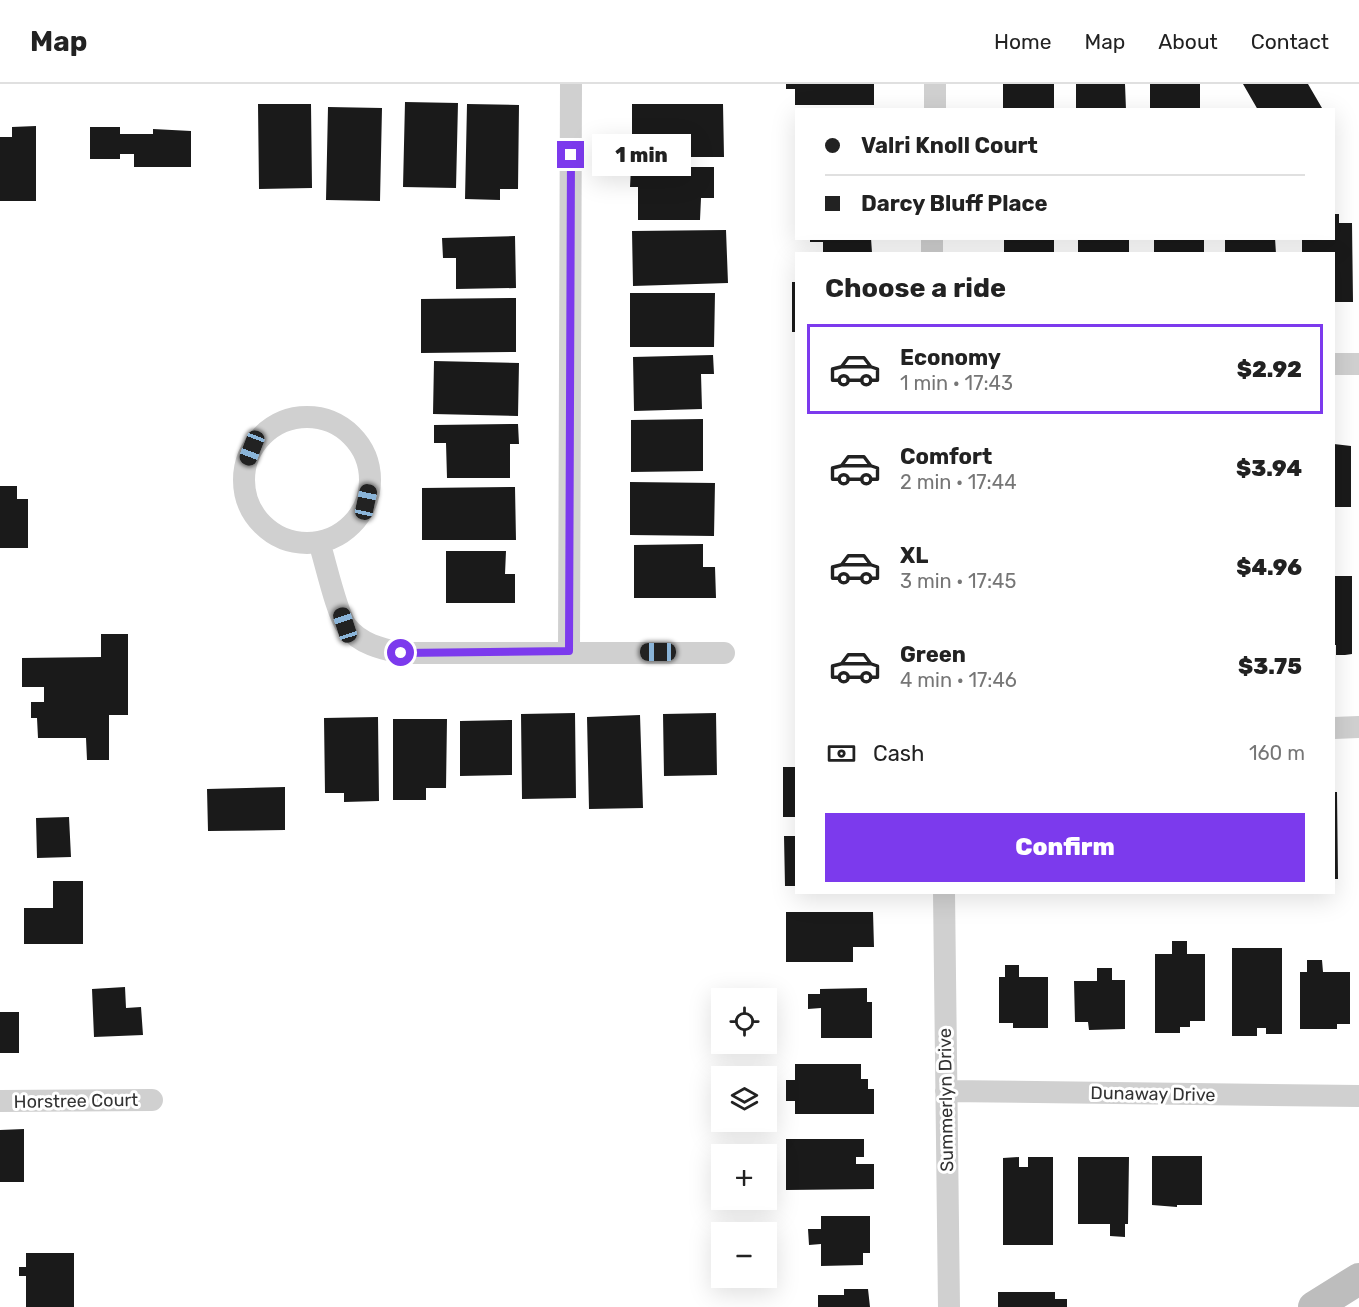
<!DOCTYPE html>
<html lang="en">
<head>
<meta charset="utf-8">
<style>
  :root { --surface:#fff; --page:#f6f6f6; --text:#222; --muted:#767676; --line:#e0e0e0; --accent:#7c3aed }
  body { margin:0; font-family:Rubik,sans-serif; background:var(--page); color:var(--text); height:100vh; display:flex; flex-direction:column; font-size:22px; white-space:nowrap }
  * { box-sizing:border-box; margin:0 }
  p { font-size:20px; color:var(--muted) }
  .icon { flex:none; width:33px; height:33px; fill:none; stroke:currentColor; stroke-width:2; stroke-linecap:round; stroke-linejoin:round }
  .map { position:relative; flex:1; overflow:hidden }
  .details { position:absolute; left:795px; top:168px; width:540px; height:642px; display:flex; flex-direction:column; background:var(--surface); border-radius:0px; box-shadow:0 6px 24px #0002 }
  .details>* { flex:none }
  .hud { position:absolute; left:795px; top:24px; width:540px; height:132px; border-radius:0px; box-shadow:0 6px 24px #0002; display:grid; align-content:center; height:132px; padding:0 30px; background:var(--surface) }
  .fabs { position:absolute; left:711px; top:904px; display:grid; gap:12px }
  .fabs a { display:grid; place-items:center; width:66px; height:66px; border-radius:0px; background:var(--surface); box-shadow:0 6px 24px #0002; font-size:30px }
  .end { position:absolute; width:27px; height:27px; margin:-14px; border:8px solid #7c3aed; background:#fff; box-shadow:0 0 0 3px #fff }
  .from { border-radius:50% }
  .bubble { position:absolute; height:42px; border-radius:0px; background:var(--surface); box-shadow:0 6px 24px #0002; font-size:20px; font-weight:800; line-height:42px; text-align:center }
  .car { position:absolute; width:18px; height:36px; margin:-18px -9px; border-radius:8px; box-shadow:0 0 4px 2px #0007; background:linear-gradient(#222 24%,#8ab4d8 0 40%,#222 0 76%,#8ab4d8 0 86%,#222 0) }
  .hud b { display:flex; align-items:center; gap:21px; height:57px; font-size:22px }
  .hud b+b { border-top:2px solid var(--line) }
  .hud i { width:15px; height:15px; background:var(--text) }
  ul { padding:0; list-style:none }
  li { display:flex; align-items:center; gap:18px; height:90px; margin:0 12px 9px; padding:0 18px; border:3px solid transparent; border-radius:0px }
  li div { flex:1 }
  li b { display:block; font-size:22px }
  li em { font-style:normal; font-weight:800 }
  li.current { border-color:var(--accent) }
  li>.icon { width:54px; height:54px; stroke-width:1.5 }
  h2 { padding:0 30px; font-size:27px; line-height:72px }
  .pay { display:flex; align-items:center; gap:15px; height:66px; padding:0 30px; font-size:22px }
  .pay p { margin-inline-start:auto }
  .cta { display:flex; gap:12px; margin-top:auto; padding:12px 30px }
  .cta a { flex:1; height:69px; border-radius:0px; background:var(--accent); color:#fff; font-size:24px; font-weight:800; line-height:69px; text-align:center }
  header { display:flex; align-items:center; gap:36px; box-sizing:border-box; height:84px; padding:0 30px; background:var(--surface); border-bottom:2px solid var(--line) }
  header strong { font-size:28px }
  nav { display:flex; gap:33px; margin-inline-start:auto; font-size:21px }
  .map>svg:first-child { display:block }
  .building { fill:#1a1a1a }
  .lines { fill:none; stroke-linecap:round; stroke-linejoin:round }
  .street { stroke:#d0d0d0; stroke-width:22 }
  .secondary { stroke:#bdbdbd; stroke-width:32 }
  .route { stroke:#7c3aed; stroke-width:8 }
  .labels { text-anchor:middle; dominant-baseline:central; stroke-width:6; stroke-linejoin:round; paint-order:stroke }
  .street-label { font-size:18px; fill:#333; stroke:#fff }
</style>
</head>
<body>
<header>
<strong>Map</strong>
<nav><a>Home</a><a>Map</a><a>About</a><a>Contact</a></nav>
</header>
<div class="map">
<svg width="1359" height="1223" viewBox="0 0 1359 1223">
  <rect width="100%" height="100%" fill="#fff"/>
  <path class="building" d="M786 0H874V21H795V5H786Z
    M1003 0H1054V26H1003Z
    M1076 0H1125L1126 26H1076Z
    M1150 0H1200V26H1150Z
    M1243 0H1308L1322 24 1258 26Z
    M405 18 458 19 456 104 403 103Z
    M258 20H311L312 104 259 105Z
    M467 20 519 21 518 105H500V116L465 115Z
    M632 20H723L724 73H632Z
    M328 23 382 24 380 117 326 116Z
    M36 42V117H0V53H12V43Z
    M90 43H120V50H153V45L191 47V83H134V70H120V75H90Z
    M631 83H714V114H701L700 136H638V103H630Z
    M1334 130H1339V139H1352L1353 218H1334V170H1302V154H1334Z
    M726 146 728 199 633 202 632 147Z
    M515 152 516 204 456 205V174H443L442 154Z
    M810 154H871L872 169H823V158H810Z
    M1004 154H1054V170H1004Z
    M1078 154H1129V170H1078Z
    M1154 154H1204V170H1154Z
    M1225 154H1275L1276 170H1225Z
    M792 198H796V248H792Z
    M630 209H715L714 263H630Z
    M516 214V268L421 269V215Z
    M713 271 714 290H701L702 325 634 327 633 273Z
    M434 277 519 279 518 332 433 330Z
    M703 335V387L631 388V336Z
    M518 340 519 360H510V394H447L446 359H434V341Z
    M1334 360 1351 362V423H1334Z
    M630 398 715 399 714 452 630 451Z
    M0 402H17V415H28V464H0Z
    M515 403 516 456H422V404Z
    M703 460V483H715L716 514H634V461Z
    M446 467H506L505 490H515V519H446Z
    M1334 492H1352V570L1345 571H1336V561H1334Z
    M101 550H128V631H109V676H87L86 654H38L37 634H31V618H44V603H22V574L101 573Z
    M575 629 576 714 522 715 521 630Z
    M716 629 717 691 664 692 663 630Z
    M640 631 643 724 589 725 587 633Z
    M378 633 379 717 344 718V709H325L324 634Z
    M393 635H447L446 704H426V716H393Z
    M512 636V691L460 692V637Z
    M783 683H796V733H783Z
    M285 703V746L208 747 207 705Z
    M1334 708H1337L1338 795H1334Z
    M69 733 71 773 37 774 36 734Z
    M784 752H796V802H785Z
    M53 797H83V860H24V824H53Z
    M786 828H873L874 863H853V878H786Z
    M1172 857H1187V870H1205V937H1190V943H1180V949H1155V870H1172Z
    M1232 864H1282V950H1266V944H1257V952H1232Z
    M1307 876H1322L1323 888H1350V940H1337V945H1300V888H1307Z
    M1005 881H1019V893H1048V944H1013V939H999V893H1005Z
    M1097 884H1112V896H1125V945L1089 946 1088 938H1075L1074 897H1097Z
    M125 903 126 924 141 923 143 951 94 953 92 905Z
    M867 904V918H872V954H821V924L808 925V910H820V905Z
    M0 928H19V969H0Z
    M795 980H861V995H868V1005H874V1030H795V1017H786V996H795Z
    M24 1045V1098H0V1046Z
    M786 1055H864V1073H856V1080H874V1105L786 1106Z
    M1152 1072H1202V1121H1177V1123L1152 1121Z
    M1019 1073V1083H1028V1073H1053V1161H1003V1074Z
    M1078 1073H1129L1128 1140H1125V1153L1110 1152V1140H1078Z
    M821 1132H870V1169H863V1181L821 1182V1160L809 1161 808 1145H821Z
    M26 1169H74V1223H26V1192H19V1183H26Z
    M844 1205H868L870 1223H818V1211H844Z
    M998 1208H1055V1215H1067V1223H998Z"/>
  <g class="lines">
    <path class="street" d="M935 26V0
      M932 170V154
      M1334 280H1359
      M244 396a63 63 0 1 1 126 0a63 63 0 1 1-126 0Z
      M319 458C325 476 337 531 347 543 360 560 382 565 401 569H724
      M569 567 571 0
      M1334 644 1359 643
      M944 808 949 1223
      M946 1007 1359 1012
      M0 1017 152 1016"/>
    <path class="secondary" d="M1314 1223 1359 1195"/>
  </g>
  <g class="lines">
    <path class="route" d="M401 569 569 567 571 71"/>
  </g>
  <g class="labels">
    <g class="street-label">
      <text transform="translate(1153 1010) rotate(1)">Dunaway Drive</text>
      <text transform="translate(946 1016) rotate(-91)">Summerlyn Drive</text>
      <text transform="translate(76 1017) rotate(-1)">Horstree Court</text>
    </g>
  </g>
</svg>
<div class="fabs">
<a><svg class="icon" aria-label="locate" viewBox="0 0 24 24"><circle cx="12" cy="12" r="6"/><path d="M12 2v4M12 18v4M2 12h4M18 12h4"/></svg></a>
<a><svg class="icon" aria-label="layers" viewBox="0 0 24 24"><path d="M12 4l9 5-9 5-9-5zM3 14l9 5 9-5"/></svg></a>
<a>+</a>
<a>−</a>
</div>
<i class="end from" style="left:401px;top:569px"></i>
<i class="end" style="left:571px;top:71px"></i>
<div class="bubble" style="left:592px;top:50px;width:99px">1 min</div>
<i class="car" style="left:252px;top:364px;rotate:201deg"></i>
<i class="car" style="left:366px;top:418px;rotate:12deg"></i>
<i class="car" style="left:345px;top:541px;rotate:342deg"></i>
<i class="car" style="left:658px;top:568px;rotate:270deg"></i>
<div class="hud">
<b><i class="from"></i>Valri Knoll Court</b>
<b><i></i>Darcy Bluff Place</b>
</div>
<section class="details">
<h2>Choose a ride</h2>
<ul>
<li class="current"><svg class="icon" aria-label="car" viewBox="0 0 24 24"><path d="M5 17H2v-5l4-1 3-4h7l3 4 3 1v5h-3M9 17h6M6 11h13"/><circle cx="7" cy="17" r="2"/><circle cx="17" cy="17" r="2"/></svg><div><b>Economy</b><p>1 min · 17:43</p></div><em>$2.92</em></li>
<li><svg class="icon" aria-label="car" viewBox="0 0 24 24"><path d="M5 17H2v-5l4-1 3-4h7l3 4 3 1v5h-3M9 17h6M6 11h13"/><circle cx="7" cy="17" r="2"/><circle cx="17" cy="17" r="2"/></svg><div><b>Comfort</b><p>2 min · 17:44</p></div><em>$3.94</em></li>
<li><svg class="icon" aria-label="car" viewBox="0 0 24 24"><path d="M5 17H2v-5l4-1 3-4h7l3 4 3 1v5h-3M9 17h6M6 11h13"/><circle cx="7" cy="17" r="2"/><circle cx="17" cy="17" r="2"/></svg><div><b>XL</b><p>3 min · 17:45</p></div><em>$4.96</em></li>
<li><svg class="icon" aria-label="car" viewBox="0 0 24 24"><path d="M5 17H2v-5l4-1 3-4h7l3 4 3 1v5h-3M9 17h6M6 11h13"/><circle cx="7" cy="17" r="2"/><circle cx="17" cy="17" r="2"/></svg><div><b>Green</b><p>4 min · 17:46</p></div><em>$3.75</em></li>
</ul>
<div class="pay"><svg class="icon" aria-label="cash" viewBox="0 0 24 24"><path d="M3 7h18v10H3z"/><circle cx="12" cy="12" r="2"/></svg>Cash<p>160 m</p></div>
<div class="cta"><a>Confirm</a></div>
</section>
</div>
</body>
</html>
